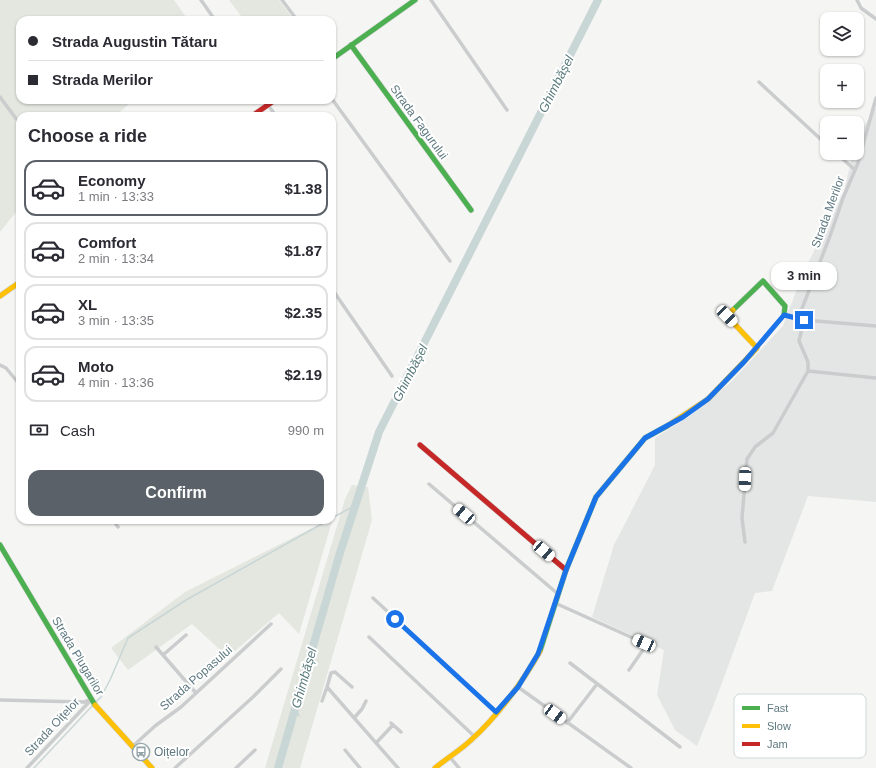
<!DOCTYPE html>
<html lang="en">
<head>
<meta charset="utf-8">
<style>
  :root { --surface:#fff; --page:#f2f2f3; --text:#2b2b33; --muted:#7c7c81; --line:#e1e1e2; --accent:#5a6168 }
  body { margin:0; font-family:Helvetica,sans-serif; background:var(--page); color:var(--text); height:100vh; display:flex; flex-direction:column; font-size:15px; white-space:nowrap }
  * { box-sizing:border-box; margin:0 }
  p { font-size:13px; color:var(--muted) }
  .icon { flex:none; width:22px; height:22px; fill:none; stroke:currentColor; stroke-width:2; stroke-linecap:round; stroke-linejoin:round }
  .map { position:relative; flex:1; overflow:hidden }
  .sheet { position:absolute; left:16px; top:112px; width:320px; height:412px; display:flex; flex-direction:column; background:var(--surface); border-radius:12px; box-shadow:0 1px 3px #0004 }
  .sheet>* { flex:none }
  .banner { position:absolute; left:16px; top:16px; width:320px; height:88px; border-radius:12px; box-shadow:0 1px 3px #0004; display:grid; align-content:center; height:88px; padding:0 12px; background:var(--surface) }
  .fabs { position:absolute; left:820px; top:12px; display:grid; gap:8px }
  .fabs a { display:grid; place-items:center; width:44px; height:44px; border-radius:8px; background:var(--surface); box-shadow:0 1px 3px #0004; font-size:20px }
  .end { position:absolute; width:18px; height:18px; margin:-9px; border:5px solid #1a73e8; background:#fff; box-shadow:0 0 0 2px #fff }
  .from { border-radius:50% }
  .bubble { position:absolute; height:28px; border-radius:12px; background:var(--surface); box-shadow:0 1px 3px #0004; font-size:13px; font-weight:700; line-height:28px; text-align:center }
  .car { position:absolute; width:12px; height:24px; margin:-12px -6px; border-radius:5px; box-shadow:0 0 3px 1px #0007; background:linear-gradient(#fff 24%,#345 0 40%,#fff 0 76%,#345 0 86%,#fff 0) }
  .banner b { display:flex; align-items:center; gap:14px; height:38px; font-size:15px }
  .banner b+b { border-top:1px solid var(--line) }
  .banner i { width:10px; height:10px; background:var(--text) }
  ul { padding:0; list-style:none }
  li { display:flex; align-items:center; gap:12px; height:56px; margin:0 8px 6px; padding:0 4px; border:2px solid var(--line); border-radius:12px }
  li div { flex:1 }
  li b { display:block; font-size:15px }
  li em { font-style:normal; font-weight:700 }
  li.active { border-color:var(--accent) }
  li>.icon { width:36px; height:36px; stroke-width:1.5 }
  h2 { padding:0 12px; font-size:18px; line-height:48px }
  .pay { display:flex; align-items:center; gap:10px; height:44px; padding:0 12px; font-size:15px }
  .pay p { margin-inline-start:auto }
  .cta { display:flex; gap:8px; margin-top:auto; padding:8px 12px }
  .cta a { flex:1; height:46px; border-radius:12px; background:var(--accent); color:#fff; font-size:16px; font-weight:700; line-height:46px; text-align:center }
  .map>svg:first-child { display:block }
  .built { fill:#e4e6e6 }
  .green { fill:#e4e7e0 }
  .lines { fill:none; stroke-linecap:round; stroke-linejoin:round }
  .stream { stroke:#c9d6d6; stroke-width:1.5 }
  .river { stroke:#c9d6d6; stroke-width:8 }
  .fast-casing { stroke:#d0d2d2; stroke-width:6 }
  .slow-casing { stroke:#d0d2d2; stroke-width:6 }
  .jam-casing { stroke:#d0d2d2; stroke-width:6 }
  .street { stroke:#cacccd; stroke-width:3.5 }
  .fast { stroke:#4caf50; stroke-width:5 }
  .slow { stroke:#ffc107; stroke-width:5 }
  .jam { stroke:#c62828; stroke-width:5 }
  .route { stroke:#1a73e8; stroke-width:5 }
  .labels { text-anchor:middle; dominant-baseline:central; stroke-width:4; stroke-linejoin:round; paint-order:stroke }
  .street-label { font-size:12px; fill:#5e7980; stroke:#fff }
  .poi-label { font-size:12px; fill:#5e7980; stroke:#fff; text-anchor:start }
  .water-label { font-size:13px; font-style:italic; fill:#597a7c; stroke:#fff }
  .key { fill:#fff; stroke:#cfd7d9; stroke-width:1 }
  .key-label { font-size:11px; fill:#5e7980 }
</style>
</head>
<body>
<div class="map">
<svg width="876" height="768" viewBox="0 0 876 768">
  <rect width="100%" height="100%" fill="#f5f5f3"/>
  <path class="built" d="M876 106V502L808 496 772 591 755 593 716 699 697 746 675 730 657 695 664 650 592 617 614 545 655 465V438L691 415 731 382 783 326 803 273 844 191 853 153H857V139Z"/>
  <path class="green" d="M0 0H174L188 20H20V100H134L115 116H20V207L0 232Z
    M229 0H279L294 20H244Z
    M352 485 368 487 372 520 300 768H265L345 499Z
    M333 518 299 634 279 613 228 657 192 624 128 670 111 648 185 592 328 520H332Z"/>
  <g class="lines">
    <path class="stream" d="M332 518 356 505
      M96 702 101 697 110 680 128 638 186 600 329 520
      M295 707 299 716
      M34 768 93 705"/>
    <path class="river" d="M278 768 339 556 379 432 598 0"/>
    <defs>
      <path id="fast" d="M351 45 471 210
        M332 59 415 0
        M733 310 763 281 785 306 784 315
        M0 545 95 705
        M540 651 566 570 596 497 645 438 667 426"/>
      <path id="slow" d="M0 296 20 282
        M667 426 708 399 757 348 727 316 733 310
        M95 705 152 768
        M435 768C446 759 459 751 470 741 496 718 523 682 540 651"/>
      <path id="jam" d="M252 116 275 100
        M420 445 566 570"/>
    </defs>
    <use href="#fast" class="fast-casing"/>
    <use href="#slow" class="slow-casing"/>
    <use href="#jam" class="jam-casing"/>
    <path class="street" d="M201 0 215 20
      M282 0 297 20
      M431 0 507 110
      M857 0 861 8 876 19
      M759 82 827 145
      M0 97 20 124
      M332 99 450 261
      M268 105 276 116
      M836 153 855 170
      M332 289 392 376
      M804 320 876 326
      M757 348 784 315 798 319 830 236 843 198 858 163 876 98
      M0 365 6 368 20 385
      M808 371 876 378
      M429 484 558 594
      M113 520 118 527
      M745 542 742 518 747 459 755 447 773 433 808 371V362L799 341 804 320 798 319
      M373 598 496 712
      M555 603 644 643 645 647 629 670
      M369 637 474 736
      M156 647 196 693
      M163 655 186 635
      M570 663 680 747
      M352 687 335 672 331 673 327 687 398 768
      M518 687 631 768
      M0 700 84 702 90 700
      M322 701 327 687
      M354 718 362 709 366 701
      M391 723 401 732
      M567 723 597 684
      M376 743 393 725
      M133 746 155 726 181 707 271 624
      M345 750 360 768
      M449 756 459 768
      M27 768 91 700
      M175 768 253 697 281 669
      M236 768 255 750"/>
    <use href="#fast" class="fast"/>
    <use href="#slow" class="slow"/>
    <use href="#jam" class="jam"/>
  </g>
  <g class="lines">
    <path class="route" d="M395 619 496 712 518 687 538 654 566 570 596 497 645 438 683 417 708 399 744 362 784 315 804 320"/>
  </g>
  <defs>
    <symbol id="bus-ring" viewBox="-11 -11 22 22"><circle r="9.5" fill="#fff" stroke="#93a4a8" stroke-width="1.5"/><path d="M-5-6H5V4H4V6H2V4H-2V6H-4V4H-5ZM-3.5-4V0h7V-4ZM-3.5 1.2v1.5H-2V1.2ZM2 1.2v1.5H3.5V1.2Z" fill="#93a4a8"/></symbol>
  </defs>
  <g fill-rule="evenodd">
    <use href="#bus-ring" x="131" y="742" width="20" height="20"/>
  </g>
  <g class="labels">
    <g class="street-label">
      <text transform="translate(419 122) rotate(54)">Strada Fagurului</text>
      <text transform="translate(828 212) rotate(-70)">Strada Merilor</text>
      <text transform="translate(78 656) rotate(59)">Strada Plugarilor</text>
      <text transform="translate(196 678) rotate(-41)">Strada Popasului</text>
      <text transform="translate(52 727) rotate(-47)">Strada Oițelor</text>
    </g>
    <g class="poi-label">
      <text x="154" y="752">Oițelor</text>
    </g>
    <g class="water-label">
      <text transform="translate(556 84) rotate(-63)">Ghimbășel</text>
      <text transform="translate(410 373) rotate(-63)">Ghimbășel</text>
      <text transform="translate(304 678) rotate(-74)">Ghimbășel</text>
    </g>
  </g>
  <rect x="734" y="694" width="132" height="64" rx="6" class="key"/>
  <rect x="742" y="706" width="18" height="4" fill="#4caf50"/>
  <rect x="742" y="724" width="18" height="4" fill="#ffc107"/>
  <rect x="742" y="742" width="18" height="4" fill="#c62828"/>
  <g class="key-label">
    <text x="767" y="712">Fast</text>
    <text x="767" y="730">Slow</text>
    <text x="767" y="748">Jam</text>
  </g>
</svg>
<div class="fabs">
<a><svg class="icon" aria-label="layers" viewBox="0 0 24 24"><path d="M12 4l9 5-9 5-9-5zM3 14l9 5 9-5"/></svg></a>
<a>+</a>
<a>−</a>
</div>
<i class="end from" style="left:395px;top:619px"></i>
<i class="end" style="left:804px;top:320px"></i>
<div class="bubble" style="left:771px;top:262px;width:66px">3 min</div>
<i class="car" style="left:727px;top:316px;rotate:136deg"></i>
<i class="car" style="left:745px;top:479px;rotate:182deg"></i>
<i class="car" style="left:464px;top:514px;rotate:310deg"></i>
<i class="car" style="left:544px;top:551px;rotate:131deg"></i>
<i class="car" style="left:644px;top:643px;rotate:294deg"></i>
<i class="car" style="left:555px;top:714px;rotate:126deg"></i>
<div class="banner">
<b><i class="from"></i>Strada Augustin Tătaru</b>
<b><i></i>Strada Merilor</b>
</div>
<section class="sheet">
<h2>Choose a ride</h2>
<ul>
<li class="active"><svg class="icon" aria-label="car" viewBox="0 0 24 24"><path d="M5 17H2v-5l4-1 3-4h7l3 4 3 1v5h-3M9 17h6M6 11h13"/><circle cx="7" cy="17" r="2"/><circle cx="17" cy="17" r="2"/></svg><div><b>Economy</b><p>1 min · 13:33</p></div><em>$1.38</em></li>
<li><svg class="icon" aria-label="car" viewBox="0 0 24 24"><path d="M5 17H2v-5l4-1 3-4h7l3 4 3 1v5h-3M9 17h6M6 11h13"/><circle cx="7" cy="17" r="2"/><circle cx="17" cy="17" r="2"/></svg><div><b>Comfort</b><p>2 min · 13:34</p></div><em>$1.87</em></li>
<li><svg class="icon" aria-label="car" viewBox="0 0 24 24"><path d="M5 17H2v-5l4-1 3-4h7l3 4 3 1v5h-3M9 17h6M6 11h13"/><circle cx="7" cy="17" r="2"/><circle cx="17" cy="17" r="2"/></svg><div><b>XL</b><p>3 min · 13:35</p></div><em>$2.35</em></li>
<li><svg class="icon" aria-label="car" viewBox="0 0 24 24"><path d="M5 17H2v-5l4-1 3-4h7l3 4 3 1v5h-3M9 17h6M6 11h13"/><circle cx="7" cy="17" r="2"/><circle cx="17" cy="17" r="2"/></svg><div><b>Moto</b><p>4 min · 13:36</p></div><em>$2.19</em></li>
</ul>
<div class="pay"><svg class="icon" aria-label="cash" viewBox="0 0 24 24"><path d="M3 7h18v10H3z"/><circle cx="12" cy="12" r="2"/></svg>Cash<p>990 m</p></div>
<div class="cta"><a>Confirm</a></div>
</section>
</div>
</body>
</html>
